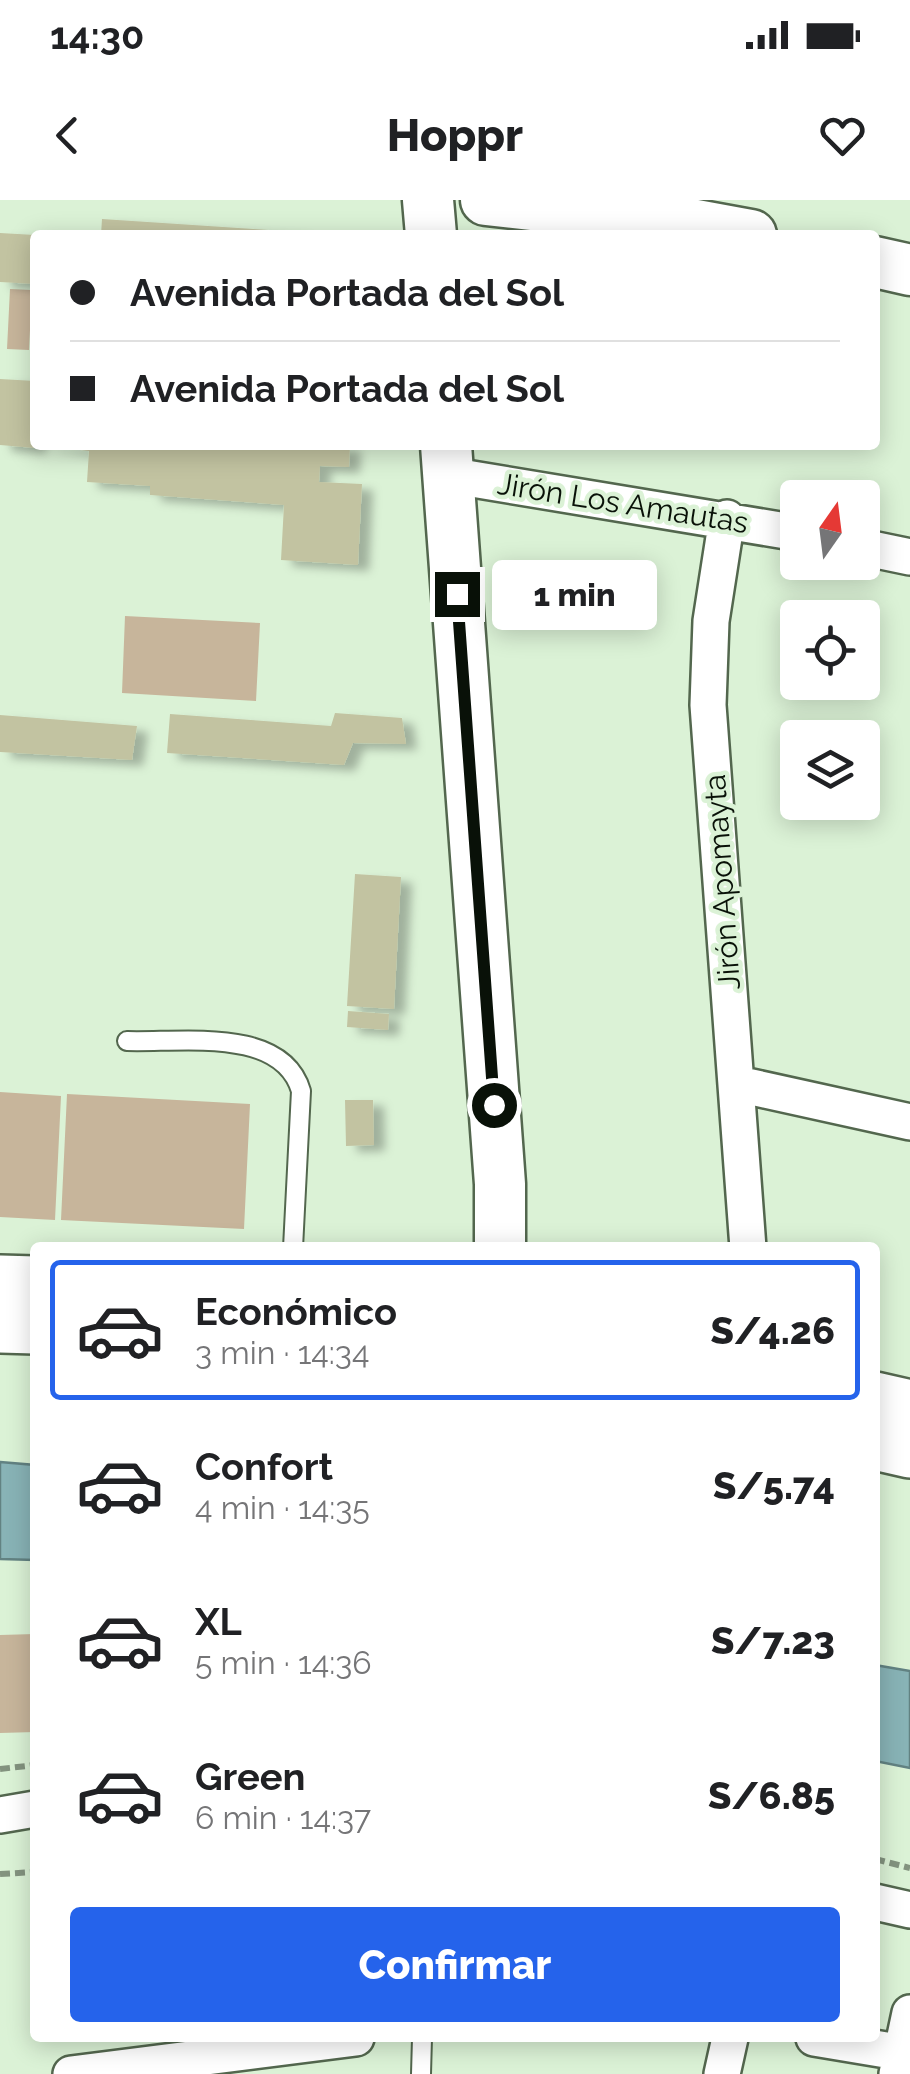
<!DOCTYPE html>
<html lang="es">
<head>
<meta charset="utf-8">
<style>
  :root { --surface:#fff; --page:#f2f2f2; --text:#202124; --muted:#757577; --line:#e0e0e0; --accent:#2563eb }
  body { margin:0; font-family:Raleway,sans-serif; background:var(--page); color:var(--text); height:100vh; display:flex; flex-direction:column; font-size:38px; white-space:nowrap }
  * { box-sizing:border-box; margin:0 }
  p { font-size:32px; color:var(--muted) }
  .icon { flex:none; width:55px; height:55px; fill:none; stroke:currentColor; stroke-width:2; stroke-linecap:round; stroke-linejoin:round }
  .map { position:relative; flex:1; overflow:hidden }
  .panel { position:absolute; left:30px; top:1042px; width:850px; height:800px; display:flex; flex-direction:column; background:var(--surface); border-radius:10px; box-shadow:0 5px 25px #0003 }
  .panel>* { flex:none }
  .guide { position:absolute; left:30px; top:30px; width:850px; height:220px; border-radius:10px; box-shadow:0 5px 25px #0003; display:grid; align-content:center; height:220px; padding:0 40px; background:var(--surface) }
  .needle { width:65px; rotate:14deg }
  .buttons { position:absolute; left:780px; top:280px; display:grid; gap:20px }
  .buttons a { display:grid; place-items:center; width:100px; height:100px; border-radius:10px; background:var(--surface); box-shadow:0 5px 25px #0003; font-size:50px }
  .end { position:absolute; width:45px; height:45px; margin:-22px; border:12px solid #091108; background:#fff; box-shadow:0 0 0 5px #fff }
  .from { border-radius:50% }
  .bubble { position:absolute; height:70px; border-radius:10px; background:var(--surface); box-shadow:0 5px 25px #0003; font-size:32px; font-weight:800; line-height:70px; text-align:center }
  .guide b { display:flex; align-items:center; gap:35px; height:95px; font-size:38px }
  .guide b+b { border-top:2px solid var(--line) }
  .guide i { width:25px; height:25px; background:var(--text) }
  ul { padding:18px 0 0; list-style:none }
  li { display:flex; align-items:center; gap:30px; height:140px; margin:0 20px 15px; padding:0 20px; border:5px solid transparent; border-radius:10px }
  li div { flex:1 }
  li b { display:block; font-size:38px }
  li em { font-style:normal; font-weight:800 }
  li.selected { border-color:var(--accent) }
  li>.icon { width:90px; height:90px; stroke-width:1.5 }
  .button { display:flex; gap:20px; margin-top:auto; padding:20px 40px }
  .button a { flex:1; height:115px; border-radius:10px; background:var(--accent); color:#fff; font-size:40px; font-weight:800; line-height:115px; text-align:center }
  .status { display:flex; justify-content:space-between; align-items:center; height:70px; padding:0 50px; background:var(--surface); direction:ltr }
  .status svg { height:28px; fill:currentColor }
  header { display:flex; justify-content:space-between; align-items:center; height:130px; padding:0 40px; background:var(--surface); font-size:45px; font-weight:800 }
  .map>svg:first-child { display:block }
  .green { fill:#c7b59b }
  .water { fill:#88b3b6; stroke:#628282; stroke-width:2.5 }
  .building { fill:#c2c3a1; filter:url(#shadow) }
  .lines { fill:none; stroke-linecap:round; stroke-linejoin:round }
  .lane-casing { stroke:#53674e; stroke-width:22 }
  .street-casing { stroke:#53674e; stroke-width:40 }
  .secondary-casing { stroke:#53674e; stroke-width:55 }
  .primary-casing { stroke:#53674e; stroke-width:60 }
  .path { stroke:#83937f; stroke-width:6; stroke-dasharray:10 5; stroke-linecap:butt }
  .lane { stroke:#fff; stroke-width:18 }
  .street { stroke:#fff; stroke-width:35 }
  .secondary { stroke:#fff; stroke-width:50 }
  .primary { stroke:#fff; stroke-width:55 }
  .route { stroke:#091108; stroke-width:12 }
  .labels { text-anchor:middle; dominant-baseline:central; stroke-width:9; stroke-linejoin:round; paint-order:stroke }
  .street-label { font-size:30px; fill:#091108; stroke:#dbf2d6 }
</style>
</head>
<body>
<div class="status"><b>14:30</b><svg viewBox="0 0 49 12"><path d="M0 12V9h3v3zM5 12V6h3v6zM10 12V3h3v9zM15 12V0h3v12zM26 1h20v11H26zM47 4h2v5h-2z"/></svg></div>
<header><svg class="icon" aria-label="back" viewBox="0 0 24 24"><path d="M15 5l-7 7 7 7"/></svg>Hoppr<svg class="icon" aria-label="heart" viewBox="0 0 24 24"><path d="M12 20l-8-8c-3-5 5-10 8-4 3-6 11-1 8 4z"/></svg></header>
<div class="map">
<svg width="910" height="1874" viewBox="0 0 910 1874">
  <defs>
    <filter id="shadow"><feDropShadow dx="11" dy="6" stdDeviation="5" flood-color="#0004"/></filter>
  </defs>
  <rect width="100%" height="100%" fill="#dbf2d6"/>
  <path class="green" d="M10 89 32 90 29 150 7 149Z
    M125 416 260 423 256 501 122 493Z
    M0 892 61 896 55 1020 0 1017Z
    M67 894 250 904 244 1029 61 1020Z
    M35 1434V1532L0 1533V1435Z"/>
  <path class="water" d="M0 1262 35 1265V1360L0 1359Z
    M875 1465 910 1471V1568L875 1561Z"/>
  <path class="building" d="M102 19 299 32V35H101Z
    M0 33 35 35V84L0 82Z
    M0 179 35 181V248L0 245Z
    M41 245H350L349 267 320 266 319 282 362 284 358 365 281 360 284 305 150 295V286L87 282 89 251Z
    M335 513 402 518 406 544 353 543 344 565 167 553 170 514 331 526Z
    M0 515 137 526 132 560 0 552Z
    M355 674 401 677 394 809 347 806Z
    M348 811 389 814 388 830 347 827Z
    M345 900H373L374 945 346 946Z"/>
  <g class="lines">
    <defs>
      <path id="lane" d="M127 841C181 843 282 826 301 891L293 1048
        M421 1874 422 1838"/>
      <path id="street" d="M448 275 798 333
        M727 318 711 421 708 505 748 1048
        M862 347 910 357
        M738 884 910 922
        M0 1615 35 1609
        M875 1702 910 1710
        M814 1838 910 1854
        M71 1874 356 1838
        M722 1874 730 1838
        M897 1874 910 1813"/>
      <path id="secondary" d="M428 0 431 35
        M486 0 674 21 751 35
        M875 62 910 70
        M446 245 500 984V1048"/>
      <path id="primary" d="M0 1083 35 1084
        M0 1125 35 1126
        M875 1200 910 1208
        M875 1242 910 1250"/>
    </defs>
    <use href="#lane" class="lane-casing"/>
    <use href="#street" class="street-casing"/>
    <use href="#secondary" class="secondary-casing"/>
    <use href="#primary" class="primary-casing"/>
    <path class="path" d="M0 1569 35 1565
      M875 1659 910 1668
      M0 1674 35 1672"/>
    <use href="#lane" class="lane"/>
    <use href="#street" class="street"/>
    <use href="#secondary" class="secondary"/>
    <use href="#primary" class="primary"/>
  </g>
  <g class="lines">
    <path class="route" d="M457 394 494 905"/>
  </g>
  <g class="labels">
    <g class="street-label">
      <text transform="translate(623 303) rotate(9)">Jirón Los Amautas</text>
      <text transform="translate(722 682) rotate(-94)">Jirón Apomayta</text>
    </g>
  </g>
</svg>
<div class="buttons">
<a><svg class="needle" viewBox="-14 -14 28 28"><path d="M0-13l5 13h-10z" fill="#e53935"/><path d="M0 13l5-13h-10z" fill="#757577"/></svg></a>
<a><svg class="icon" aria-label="locate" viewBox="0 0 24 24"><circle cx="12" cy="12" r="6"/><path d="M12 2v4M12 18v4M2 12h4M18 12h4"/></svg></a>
<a><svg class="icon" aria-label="layers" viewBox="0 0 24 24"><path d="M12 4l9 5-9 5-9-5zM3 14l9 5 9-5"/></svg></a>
</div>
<i class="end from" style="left:494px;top:905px"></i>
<i class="end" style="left:457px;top:394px"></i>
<div class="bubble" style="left:492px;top:360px;width:165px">1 min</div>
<div class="guide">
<b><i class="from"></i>Avenida Portada del Sol</b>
<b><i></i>Avenida Portada del Sol</b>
</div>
<section class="panel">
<ul>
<li class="selected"><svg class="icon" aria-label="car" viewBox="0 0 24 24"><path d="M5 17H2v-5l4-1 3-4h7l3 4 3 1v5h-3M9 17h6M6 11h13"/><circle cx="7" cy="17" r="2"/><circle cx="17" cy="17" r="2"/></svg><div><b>Económico</b><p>3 min · 14:34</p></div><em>S/4.26</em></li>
<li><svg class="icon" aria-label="car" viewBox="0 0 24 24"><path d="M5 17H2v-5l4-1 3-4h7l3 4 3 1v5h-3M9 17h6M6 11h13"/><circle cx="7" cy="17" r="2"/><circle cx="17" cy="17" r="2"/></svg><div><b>Confort</b><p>4 min · 14:35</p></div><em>S/5.74</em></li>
<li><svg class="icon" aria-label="car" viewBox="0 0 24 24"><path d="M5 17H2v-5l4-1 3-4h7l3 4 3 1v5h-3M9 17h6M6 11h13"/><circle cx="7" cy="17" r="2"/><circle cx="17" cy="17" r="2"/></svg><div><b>XL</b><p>5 min · 14:36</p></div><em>S/7.23</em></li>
<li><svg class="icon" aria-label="car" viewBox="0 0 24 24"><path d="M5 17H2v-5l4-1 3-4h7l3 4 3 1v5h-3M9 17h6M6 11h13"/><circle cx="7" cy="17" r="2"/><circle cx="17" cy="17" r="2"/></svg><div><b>Green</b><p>6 min · 14:37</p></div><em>S/6.85</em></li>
</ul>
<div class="button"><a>Confirmar</a></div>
</section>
</div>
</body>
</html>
